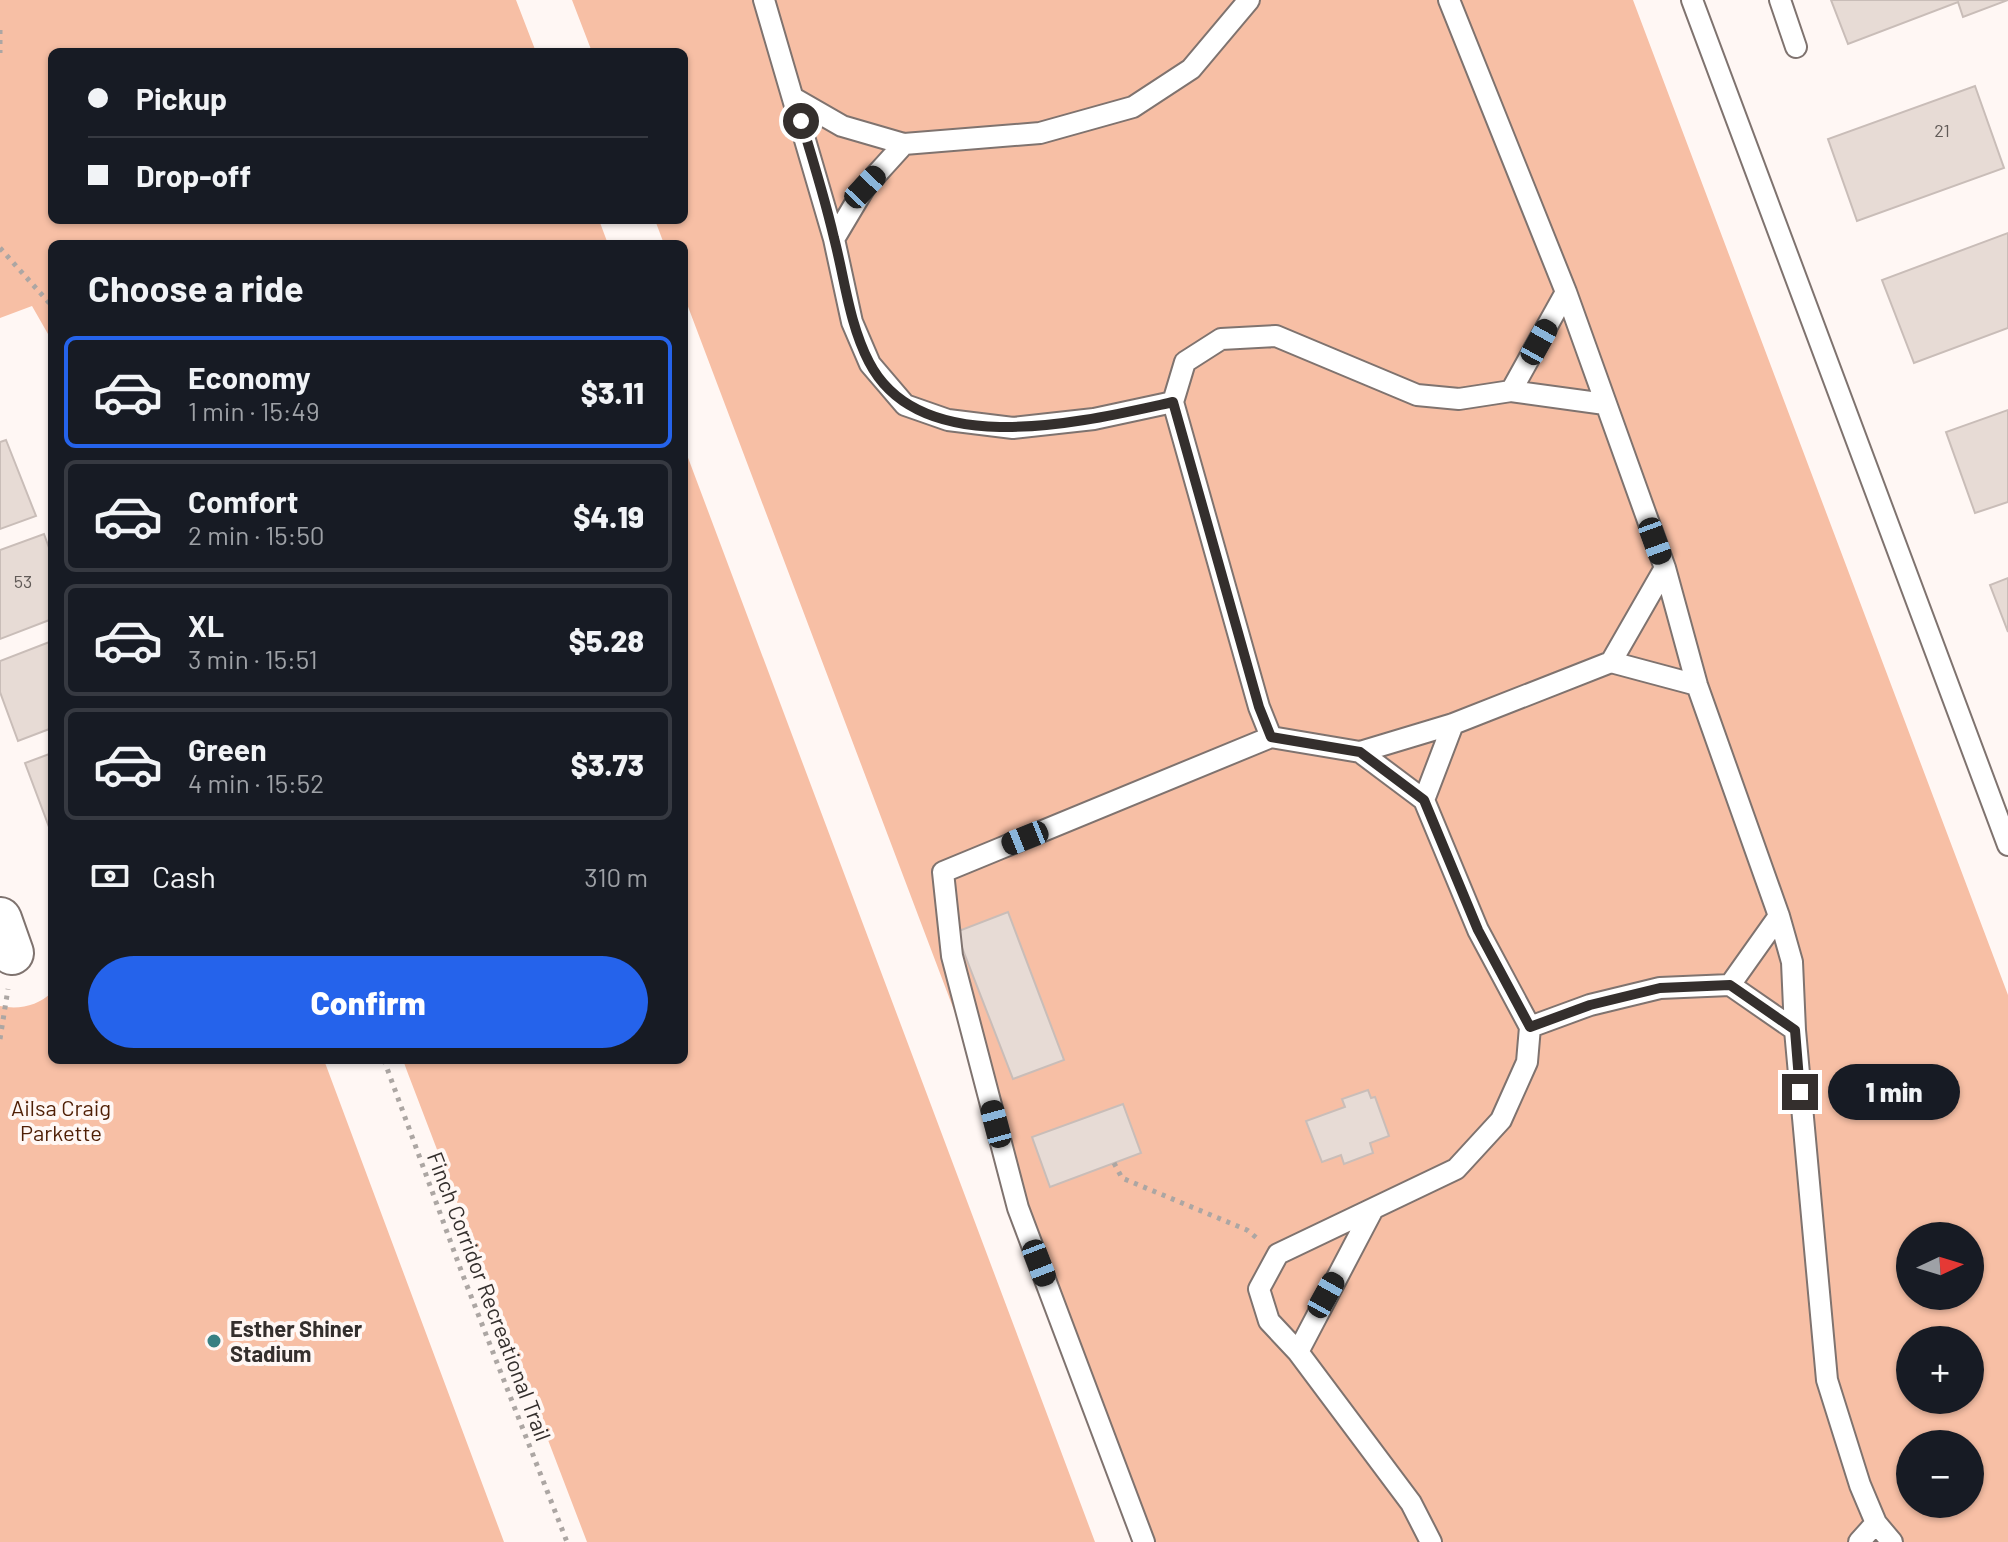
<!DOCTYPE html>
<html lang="en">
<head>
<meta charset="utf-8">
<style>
  :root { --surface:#171b24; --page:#242831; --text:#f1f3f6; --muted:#9ea1a6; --line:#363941; --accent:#2563eb }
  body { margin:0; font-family:Barlow,sans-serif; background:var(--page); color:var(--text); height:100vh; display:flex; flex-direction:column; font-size:30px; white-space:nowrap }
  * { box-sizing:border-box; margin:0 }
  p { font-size:26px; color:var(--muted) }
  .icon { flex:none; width:44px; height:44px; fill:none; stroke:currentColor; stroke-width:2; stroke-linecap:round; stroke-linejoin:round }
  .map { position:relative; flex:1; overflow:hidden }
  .sheet { position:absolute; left:48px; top:240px; width:640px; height:824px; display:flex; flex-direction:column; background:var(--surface); border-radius:12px; box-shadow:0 2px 6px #0004 }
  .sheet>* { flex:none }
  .hud { position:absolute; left:48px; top:48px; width:640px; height:176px; border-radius:12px; box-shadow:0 2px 6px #0004; display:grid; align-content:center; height:176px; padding:0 40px; background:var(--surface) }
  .needle { width:52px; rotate:86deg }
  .fabs { position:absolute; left:1896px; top:1222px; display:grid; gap:16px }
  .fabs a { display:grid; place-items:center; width:88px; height:88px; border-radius:50%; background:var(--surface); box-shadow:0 2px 6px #0004; font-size:40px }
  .end { position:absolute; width:36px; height:36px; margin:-18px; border:10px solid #342f2d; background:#fff; box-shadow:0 0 0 4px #fff }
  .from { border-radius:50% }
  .bubble { position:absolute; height:56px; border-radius:28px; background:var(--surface); box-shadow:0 2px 6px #0004; font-size:26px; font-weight:800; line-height:56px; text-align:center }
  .car { position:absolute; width:24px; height:48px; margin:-24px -12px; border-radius:10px; box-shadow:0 0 6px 2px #0007; background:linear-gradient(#222 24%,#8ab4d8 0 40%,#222 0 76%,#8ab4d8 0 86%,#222 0) }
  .hud b { display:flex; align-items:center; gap:28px; height:76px; font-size:30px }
  .hud b+b { border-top:2px solid var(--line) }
  .hud i { width:20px; height:20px; background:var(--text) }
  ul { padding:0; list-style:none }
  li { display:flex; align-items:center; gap:24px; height:112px; margin:0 16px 12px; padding:0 24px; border:4px solid var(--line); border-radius:12px }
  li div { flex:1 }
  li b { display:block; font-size:30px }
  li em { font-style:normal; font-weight:800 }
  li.active { border-color:var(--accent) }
  li>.icon { width:72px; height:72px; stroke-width:1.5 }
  h2 { padding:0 40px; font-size:36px; line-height:96px }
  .pay { display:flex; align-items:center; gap:20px; height:88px; padding:0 40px; font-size:30px }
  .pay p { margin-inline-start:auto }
  .action { display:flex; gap:16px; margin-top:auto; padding:16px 40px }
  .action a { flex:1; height:92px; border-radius:48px; background:var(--accent); color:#fff; font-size:32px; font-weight:800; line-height:92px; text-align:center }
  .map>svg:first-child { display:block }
  .green { fill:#f7bfa5; fill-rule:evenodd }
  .building { fill:#e7dbd5; stroke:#c9bdb8; stroke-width:2 }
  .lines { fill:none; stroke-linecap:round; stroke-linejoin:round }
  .lane-casing { stroke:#7f736f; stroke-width:24 }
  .street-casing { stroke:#7f736f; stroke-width:46 }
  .path { stroke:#aca6a3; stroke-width:5; stroke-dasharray:4 6; stroke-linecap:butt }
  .lane { stroke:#fff; stroke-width:20 }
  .street { stroke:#fff; stroke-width:42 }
  .route { stroke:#342f2d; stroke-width:10 }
  .poi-dot { fill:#378083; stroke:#fff7f4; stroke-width:3 }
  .labels { text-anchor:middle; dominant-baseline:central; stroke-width:8; stroke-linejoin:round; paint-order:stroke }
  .number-label { font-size:18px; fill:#615a57 }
  .park-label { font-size:22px; fill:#4f1f05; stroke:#fff7f4 }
  .street-label { font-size:22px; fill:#342f2d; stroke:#fff7f4 }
  .poi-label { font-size:22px; font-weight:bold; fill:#342f2d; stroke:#fff7f4; text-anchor:start }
</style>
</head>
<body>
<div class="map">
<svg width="2008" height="1542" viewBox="0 0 2008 1542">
  <rect width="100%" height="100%" fill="#fff7f4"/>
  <path class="green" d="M0 0H516L536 52H52V220H599L608 244H52V341L32 306 0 318Z
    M572 0H1633L2008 995V1542H1155L684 296V244H664L655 220H684V52H592ZM1910 1236H1970V1296H1910ZM1910 1340H1970V1400H1910ZM1910 1444H1970V1504H1910Z
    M684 447 1095 1542H587L407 1071 403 1060H684Z
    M52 992V1060H324L504 1542H0V1006C19 1010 38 1006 52 992Z"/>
  <path class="building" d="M1831 0H2008L1963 17 1958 2 1848 44Z
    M1975 86 2004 168 1857 221 1828 139Z
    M2008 233V328L1914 363 1882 280Z
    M2008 410V502L1975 513 1946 432Z
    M6 440 36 516 0 529V442Z
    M44 534 52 556V619L0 639V550Z
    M2008 578V632L1990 585Z
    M52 641V728L18 741 0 692V661Z
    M52 753V835L25 763Z
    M1008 912 1064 1060 1013 1079 956 932Z
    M1368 1090 1371 1098 1375 1097 1389 1136 1370 1143 1373 1153 1344 1164 1341 1155 1322 1162 1306 1121 1345 1107 1342 1099Z
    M1123 1104 1141 1153 1050 1187 1032 1137Z"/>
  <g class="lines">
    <defs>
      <path id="lane" d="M764 0 834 239 852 322 870 364 905 405 948 420 1013 428 1094 419 1173 402 1185 362 1221 339 1276 336 1417 395 1459 399 1511 391 1605 404
        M1449 0 1566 292 1665 568 1697 685 1779 916 1792 962 1795 1030 1827 1380 1860 1485 1876 1523 1892 1542
        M1692 0 2008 845
        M1780 0 1796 47
        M795 99 842 126 904 144 1040 133 1133 107 1191 69 1249 0
        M834 239 865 187 904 144
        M1511 391 1566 292
        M1173 402 1259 707 1271 737 1360 752 1424 800 1478 930 1530 1027 1527 1062 1501 1120 1456 1169 1278 1254 1259 1289 1269 1321 1298 1352 1411 1503 1431 1542
        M1611 662 1697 685
        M1360 752 1453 724 1611 662 1665 568
        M1424 800 1453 724
        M1730 985 1779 916
        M1530 1027 1590 1005 1660 988 1730 985 1795 1030
        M1298 1352 1372 1211
        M1144 1542 1018 1208 952 956 943 872 1271 737
        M1859 1542 1876 1523"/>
      <path id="street" d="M0 919 12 953"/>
    </defs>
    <use href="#lane" class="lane-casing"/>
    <use href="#street" class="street-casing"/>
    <path class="path" d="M0 30V53
      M0 248 52 306
      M0 1039 8 989
      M384 1060 462 1273 567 1542
      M1114 1163 1122 1178 1247 1230 1258 1239"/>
    <use href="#lane" class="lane"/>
    <use href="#street" class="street"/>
  </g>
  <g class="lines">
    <path class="route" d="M801 121C813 160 825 199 834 238 845 280 849 323 869 362 921 463 1086 421 1173 402L1259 707 1271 737 1360 752 1424 800 1478 930 1530 1027 1590 1005 1660 988 1730 985 1795 1030 1800 1092"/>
  </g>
  <circle class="poi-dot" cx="214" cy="1341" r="8"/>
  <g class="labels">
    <g class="number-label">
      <text x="1942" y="130">21</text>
      <text x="23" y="581">53</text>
    </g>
    <g class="park-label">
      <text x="61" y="1107">Ailsa Craig<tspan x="61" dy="25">Parkette</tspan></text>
    </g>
    <g class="street-label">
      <text transform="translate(490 1296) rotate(69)">Finch Corridor Recreational Trail</text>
    </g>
    <g class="poi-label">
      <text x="230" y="1328">Esther Shiner<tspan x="230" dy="25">Stadium</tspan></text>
    </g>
  </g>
</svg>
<div class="fabs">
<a><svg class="needle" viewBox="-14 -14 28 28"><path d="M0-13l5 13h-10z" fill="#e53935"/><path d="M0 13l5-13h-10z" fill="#9ea1a6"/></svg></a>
<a>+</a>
<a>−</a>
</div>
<i class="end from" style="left:801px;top:121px"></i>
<i class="end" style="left:1800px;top:1092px"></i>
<div class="bubble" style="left:1828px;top:1064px;width:132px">1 min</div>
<i class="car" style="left:865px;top:187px;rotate:43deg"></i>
<i class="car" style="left:1539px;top:342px;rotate:29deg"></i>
<i class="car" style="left:1655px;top:541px;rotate:160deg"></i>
<i class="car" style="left:1025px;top:838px;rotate:248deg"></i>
<i class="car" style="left:996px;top:1124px;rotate:345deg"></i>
<i class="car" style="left:1039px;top:1263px;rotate:159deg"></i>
<i class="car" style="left:1326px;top:1295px;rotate:29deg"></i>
<div class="hud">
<b><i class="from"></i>Pickup</b>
<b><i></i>Drop-off</b>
</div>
<section class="sheet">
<h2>Choose a ride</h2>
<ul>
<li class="active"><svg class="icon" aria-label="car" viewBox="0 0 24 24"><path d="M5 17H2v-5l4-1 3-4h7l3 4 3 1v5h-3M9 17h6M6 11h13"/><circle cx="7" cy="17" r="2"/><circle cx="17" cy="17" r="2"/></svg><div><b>Economy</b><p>1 min · 15:49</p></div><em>$3.11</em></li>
<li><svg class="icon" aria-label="car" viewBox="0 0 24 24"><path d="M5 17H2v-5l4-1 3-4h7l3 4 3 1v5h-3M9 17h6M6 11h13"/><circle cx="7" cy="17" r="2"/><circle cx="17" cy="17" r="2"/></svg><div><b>Comfort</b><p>2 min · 15:50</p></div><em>$4.19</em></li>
<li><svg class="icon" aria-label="car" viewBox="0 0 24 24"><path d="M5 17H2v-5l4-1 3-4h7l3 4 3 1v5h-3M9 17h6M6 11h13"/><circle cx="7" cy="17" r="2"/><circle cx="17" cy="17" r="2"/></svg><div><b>XL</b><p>3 min · 15:51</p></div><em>$5.28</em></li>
<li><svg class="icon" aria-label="car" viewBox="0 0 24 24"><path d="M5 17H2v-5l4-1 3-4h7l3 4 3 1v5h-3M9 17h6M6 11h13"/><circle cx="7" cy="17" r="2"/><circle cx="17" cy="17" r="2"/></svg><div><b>Green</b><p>4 min · 15:52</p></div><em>$3.73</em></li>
</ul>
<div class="pay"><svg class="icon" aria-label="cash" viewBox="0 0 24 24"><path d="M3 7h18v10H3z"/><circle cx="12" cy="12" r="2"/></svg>Cash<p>310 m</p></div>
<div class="action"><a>Confirm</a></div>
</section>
</div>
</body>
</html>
